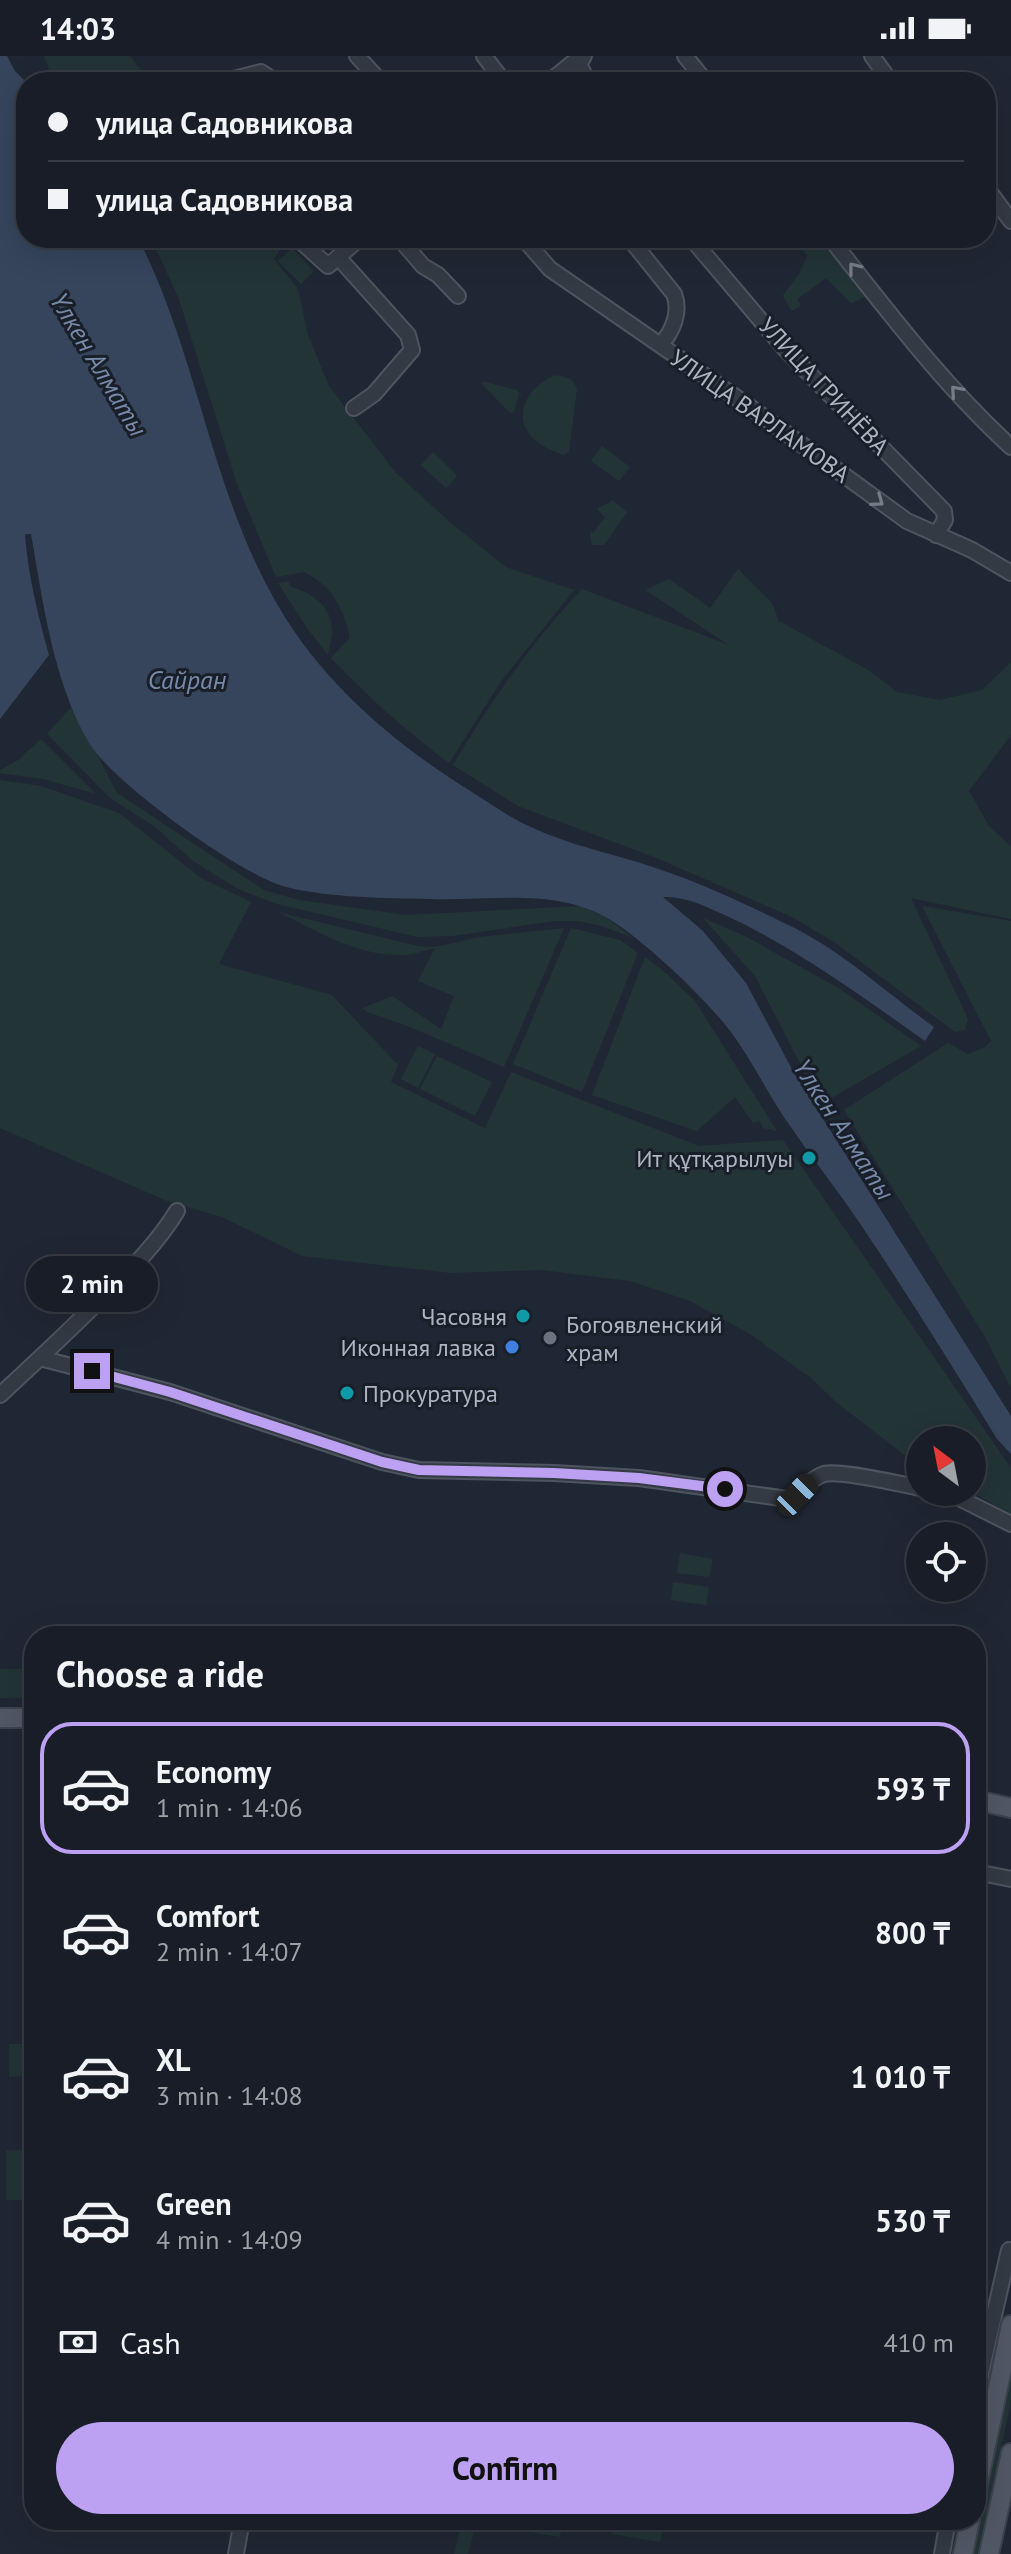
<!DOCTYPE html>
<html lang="en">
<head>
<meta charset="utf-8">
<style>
  :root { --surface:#181d27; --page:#21262f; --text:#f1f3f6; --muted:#9fa2a7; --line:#363b44; --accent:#bca0f2 }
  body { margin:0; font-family:"PT Sans",sans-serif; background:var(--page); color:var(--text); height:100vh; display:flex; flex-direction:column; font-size:30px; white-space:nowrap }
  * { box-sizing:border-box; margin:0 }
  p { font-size:26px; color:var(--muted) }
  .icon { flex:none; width:44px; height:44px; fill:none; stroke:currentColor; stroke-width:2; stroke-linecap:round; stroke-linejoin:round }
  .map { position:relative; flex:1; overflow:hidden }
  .side { position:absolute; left:24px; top:1570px; width:962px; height:904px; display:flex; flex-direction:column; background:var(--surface); border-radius:32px; box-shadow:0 8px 32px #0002,0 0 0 2px var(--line) }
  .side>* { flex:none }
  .banner { position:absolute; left:16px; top:16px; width:980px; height:176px; border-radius:32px; box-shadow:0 8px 32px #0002,0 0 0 2px var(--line); display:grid; align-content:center; height:176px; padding:0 32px; background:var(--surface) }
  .needle { width:52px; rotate:328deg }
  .fabs { position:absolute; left:906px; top:1370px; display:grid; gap:16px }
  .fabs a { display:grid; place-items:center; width:80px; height:80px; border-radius:50%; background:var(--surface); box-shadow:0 8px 32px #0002,0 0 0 2px var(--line); font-size:40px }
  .end { position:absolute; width:36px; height:36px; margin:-18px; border:10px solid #bca0f2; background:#111; box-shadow:0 0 0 4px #111 }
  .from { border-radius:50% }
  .bubble { position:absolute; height:56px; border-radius:28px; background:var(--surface); box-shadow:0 8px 32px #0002,0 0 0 2px var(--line); font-size:26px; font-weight:800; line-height:56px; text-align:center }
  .car { position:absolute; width:24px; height:48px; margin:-24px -12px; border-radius:10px; box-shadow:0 0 6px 2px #0007; background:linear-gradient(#222 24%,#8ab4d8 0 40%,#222 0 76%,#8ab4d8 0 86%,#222 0) }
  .banner b { display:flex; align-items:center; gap:28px; height:76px; font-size:30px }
  .banner b+b { border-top:2px solid var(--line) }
  .banner i { width:20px; height:20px; background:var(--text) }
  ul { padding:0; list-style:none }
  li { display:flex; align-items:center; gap:24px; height:132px; margin:0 16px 12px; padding:0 16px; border:4px solid transparent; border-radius:32px }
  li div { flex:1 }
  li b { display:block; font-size:30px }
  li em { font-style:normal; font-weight:800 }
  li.current { border-color:var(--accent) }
  li>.icon { width:72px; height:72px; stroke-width:1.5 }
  h2 { padding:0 32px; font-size:36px; line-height:96px }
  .pay { display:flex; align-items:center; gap:20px; height:88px; padding:0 32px; font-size:30px }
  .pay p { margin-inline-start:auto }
  .button { display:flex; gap:16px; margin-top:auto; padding:16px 32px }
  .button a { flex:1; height:92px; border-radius:48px; background:var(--accent); color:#111; font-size:32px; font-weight:800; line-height:92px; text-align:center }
  .status { display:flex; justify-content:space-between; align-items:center; height:56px; padding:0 40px; background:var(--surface); direction:ltr }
  .status svg { height:22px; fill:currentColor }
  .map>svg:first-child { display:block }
  .green { fill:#233436 }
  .water { fill:#36455c }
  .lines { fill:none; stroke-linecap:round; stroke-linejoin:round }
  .minor-casing { stroke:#4e5460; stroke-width:18 }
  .major-casing { stroke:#3d434e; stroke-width:22 }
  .minor { stroke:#333a44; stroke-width:14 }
  .major { stroke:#515865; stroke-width:18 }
  .oneway { stroke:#767d89 }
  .route { stroke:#bca0f2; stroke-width:10 }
  .culture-dot { fill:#0f9aa8; stroke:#191f29; stroke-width:3 }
  .worship-dot { fill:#6b7280; stroke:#191f29; stroke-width:3 }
  .shop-dot { fill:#3f7fe0; stroke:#191f29; stroke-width:3 }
  .labels { text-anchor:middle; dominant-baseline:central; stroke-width:6; stroke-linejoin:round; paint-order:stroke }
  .street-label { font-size:24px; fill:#adb4c2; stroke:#191f29 }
  .poi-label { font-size:24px; fill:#adb4c2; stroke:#191f29; text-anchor:end }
  .water-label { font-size:26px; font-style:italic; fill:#778aa9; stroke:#191f29 }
</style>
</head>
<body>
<div class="status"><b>14:03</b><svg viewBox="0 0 49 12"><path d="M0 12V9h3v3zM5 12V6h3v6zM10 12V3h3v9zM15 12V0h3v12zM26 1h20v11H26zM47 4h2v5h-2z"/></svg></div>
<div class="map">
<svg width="1011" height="2498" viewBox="0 0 1011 2498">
  <rect width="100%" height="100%" fill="#202734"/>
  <path class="green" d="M44 0H130L150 26H54Z
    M151 182H284L286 184 274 203 298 233 308 279 329 330 396 417 451 467 506 511 574 534 502 624 449 707C406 675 368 641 331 602L350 582C344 552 332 530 304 516L276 521 237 428 179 243Z
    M813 183 846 208 868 240 851 247 826 222 797 243 801 250 791 255 783 239 799 218 807 200 803 194Z
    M292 192 314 215 301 228 278 205Z
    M557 319 571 323 577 332 569 396 563 399C552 395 537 388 530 379 511 355 533 326 557 319Z
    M486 326 517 334 519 338 514 356 510 357 481 327Z
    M602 390 630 411 619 425 591 405Z
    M433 396 457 420 446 432 421 409Z
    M613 444 627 456 604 489H592L590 476 593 477 605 461 597 453Z
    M738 513 772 547 779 565 870 615 897 636 940 644 982 634 1011 606V679L969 735 989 770 1011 791V863L911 842 968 963 965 974 955 976 834 886 792 861 654 801 518 750 453 709C489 647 533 585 582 533L729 589 645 534 669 523 710 552Z
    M290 525 289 530C309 536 331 548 332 573 333 581 329 591 328 599L307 572 278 527Z
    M72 650 117 737 264 834 299 844 406 859 581 850 607 862 633 882 602 870 578 865H554L453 880 418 881 277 848 238 833 193 805 154 770 110 742 47 678Z
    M41 683 96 738 43 723 0 717V714L18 704Z
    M0 724 41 730 119 757 201 822 251 846 219 908 332 939 398 1009 391 1026 485 1072 511 1016 699 1090 783 1084 1011 1412V1458L971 1436 972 1384H920V1419L910 1416 906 1400 837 1347 811 1322 750 1278 690 1245 630 1225 542 1214 451 1217 302 1200 222 1161 167 1145 0 1072Z
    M922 850 1011 865V1332L985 1281 844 1054 948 987 968 998 985 991 991 985Z
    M278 856 418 890 435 891 480 881 564 872 504 1011 405 969 367 956 363 952 392 940 441 973 454 940 418 925 435 892C425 894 414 899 404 899 359 901 317 875 278 856Z
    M703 862 745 880 840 933 921 990 821 1048 755 920Z
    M571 872 620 884 638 897 582 1036 513 1008Z
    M645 901 667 918 695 945 777 1075 763 1072 760 1065 753 1067 735 1041 697 1075 592 1039Z
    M418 990 435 998 418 1032 401 1023Z
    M437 1000 492 1026 475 1060 420 1033Z
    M680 1497 713 1503 709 1521 677 1517Z
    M673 1526 709 1531 706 1549 671 1544Z
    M0 1613H34V1642H0Z
    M9 1988H24L25 2020 9 2021Z
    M6 2094H23V2144H6Z
    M1011 2319V2346L978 2498H973Z
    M462 2464H490L488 2473 475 2471 468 2498H454Z
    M495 2464H563L560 2481 494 2470Z
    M615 2464H665L660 2486 612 2478Z"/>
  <path class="water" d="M0 0H7L15 15 26 26V182H138C199 301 211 438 280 553 327 632 399 691 475 738 494 750 512 763 533 772 576 792 625 800 670 817 710 831 749 850 786 868 842 894 885 936 934 971L925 985C861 940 798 893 727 860 706 851 687 840 663 841L703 875 746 927 794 1017 1011 1360V1398L997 1383C953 1311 908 1239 861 1169 839 1136 815 1106 793 1074 770 1043 754 1007 731 976 705 942 645 885 609 863 555 831 490 845 431 843 384 842 332 842 286 831 242 820 113 727 89 687 53 625 43 546 31 478H25C28 520 38 559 49 599L0 663Z"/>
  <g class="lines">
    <defs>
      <path id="minor" d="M357 0 381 26
        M484 0 504 26
        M584 0 579 8 588 26
        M685 0 706 26
        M872 0 891 26
        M222 26 261 16 276 26
        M549 26 581 0
        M986 131 1011 165
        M297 182 328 210 360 182
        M399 182 423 210 438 219 458 240
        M523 182 550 213 750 351 907 465 972 494 1011 517
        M629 182 674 238C681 255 673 276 660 289
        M691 182 785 293 944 455 945 464 936 479
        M830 182C887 254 943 329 1011 391
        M338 201 408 279 412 294 374 338 354 352
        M40 1302 170 1336 382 1406 419 1414 554 1417 639 1422 787 1443C802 1438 808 1423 824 1418 840 1414 901 1428 920 1432
        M0 1339C37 1305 73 1271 109 1235 134 1210 158 1186 177 1155
        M937 1436 955 1440 1011 1468
        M976 1816 1011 1823
        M976 2338 1009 2194
        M236 2498 242 2464
        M942 2498 948 2464"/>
      <path id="major" d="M0 1662H34
        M976 1744 1011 1752
        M976 2437 1011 2269
        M963 2498 970 2464
        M989 2498 1011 2397"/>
    </defs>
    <use href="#minor" class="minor-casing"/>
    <use href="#major" class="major-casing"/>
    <use href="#minor" class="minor"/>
    <use href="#major" class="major"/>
  </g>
  <defs><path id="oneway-chevron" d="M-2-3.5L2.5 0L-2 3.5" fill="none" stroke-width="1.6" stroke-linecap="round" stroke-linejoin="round" transform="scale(2)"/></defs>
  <g class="oneway">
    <use href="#oneway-chevron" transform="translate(854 212) rotate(-128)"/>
    <use href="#oneway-chevron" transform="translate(956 335) rotate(-131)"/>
    <use href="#oneway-chevron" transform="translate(878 445) rotate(36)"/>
  </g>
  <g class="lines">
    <path class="route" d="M92 1315 170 1336 382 1406 419 1414 554 1417 639 1422 725 1433"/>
  </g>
  <g class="culture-dot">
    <circle cx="809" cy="1102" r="8"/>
    <circle cx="523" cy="1260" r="8"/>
    <circle cx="347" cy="1337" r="8"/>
  </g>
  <circle class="worship-dot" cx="550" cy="1282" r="8"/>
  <circle class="shop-dot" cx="512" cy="1291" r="8"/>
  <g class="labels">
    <g class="street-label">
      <text transform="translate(824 330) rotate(47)">УЛИЦА ГРИНЁВА</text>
      <text transform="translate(760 360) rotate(35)">УЛИЦА ВАРЛАМОВА</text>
    </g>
    <g class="poi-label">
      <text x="793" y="1102">Ит құтқарылуы</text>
      <text x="507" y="1260">Часовня</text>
      <text x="566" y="1268" text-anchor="start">Богоявленский<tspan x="566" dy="28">храм</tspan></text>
      <text x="496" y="1291">Иконная лавка</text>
      <text x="363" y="1337" text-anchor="start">Прокуратура</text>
    </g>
    <g class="water-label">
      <text transform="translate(99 308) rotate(59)">Үлкен Алматы</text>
      <text x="187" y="623">Сайран</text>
      <text transform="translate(844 1073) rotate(57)">Үлкен Алматы</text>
    </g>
  </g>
</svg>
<div class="fabs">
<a><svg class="needle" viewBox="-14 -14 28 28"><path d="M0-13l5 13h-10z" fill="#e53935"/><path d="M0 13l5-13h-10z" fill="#9fa2a7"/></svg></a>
<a><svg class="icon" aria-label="locate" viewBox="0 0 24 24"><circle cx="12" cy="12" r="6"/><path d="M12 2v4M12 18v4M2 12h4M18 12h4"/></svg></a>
</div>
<i class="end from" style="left:725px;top:1433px"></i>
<i class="end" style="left:92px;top:1315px"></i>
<div class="bubble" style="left:26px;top:1200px;width:132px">2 min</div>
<i class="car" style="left:797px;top:1439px;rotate:44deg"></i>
<div class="banner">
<b><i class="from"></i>улица Садовникова</b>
<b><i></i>улица Садовникова</b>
</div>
<section class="side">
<h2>Choose a ride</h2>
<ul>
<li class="current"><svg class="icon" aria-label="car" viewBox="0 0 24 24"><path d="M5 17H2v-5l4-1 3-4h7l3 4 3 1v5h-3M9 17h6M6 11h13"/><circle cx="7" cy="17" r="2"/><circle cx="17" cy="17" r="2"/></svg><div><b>Economy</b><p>1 min · 14:06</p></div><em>593 ₸</em></li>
<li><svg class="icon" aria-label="car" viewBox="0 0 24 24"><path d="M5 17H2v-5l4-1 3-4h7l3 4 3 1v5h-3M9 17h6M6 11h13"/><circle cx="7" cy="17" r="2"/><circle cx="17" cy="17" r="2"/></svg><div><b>Comfort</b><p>2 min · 14:07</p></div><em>800 ₸</em></li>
<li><svg class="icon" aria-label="car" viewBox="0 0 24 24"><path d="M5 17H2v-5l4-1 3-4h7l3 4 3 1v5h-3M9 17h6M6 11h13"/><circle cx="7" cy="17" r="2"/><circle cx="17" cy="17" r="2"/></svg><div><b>XL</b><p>3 min · 14:08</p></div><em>1 010 ₸</em></li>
<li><svg class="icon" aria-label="car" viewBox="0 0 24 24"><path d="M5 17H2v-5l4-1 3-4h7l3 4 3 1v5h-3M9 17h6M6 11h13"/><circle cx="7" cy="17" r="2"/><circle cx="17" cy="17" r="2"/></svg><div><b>Green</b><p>4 min · 14:09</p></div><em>530 ₸</em></li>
</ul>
<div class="pay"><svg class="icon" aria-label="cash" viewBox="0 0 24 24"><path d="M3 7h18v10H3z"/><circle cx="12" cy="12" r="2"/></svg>Cash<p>410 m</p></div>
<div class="button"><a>Confirm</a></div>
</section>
</div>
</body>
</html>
